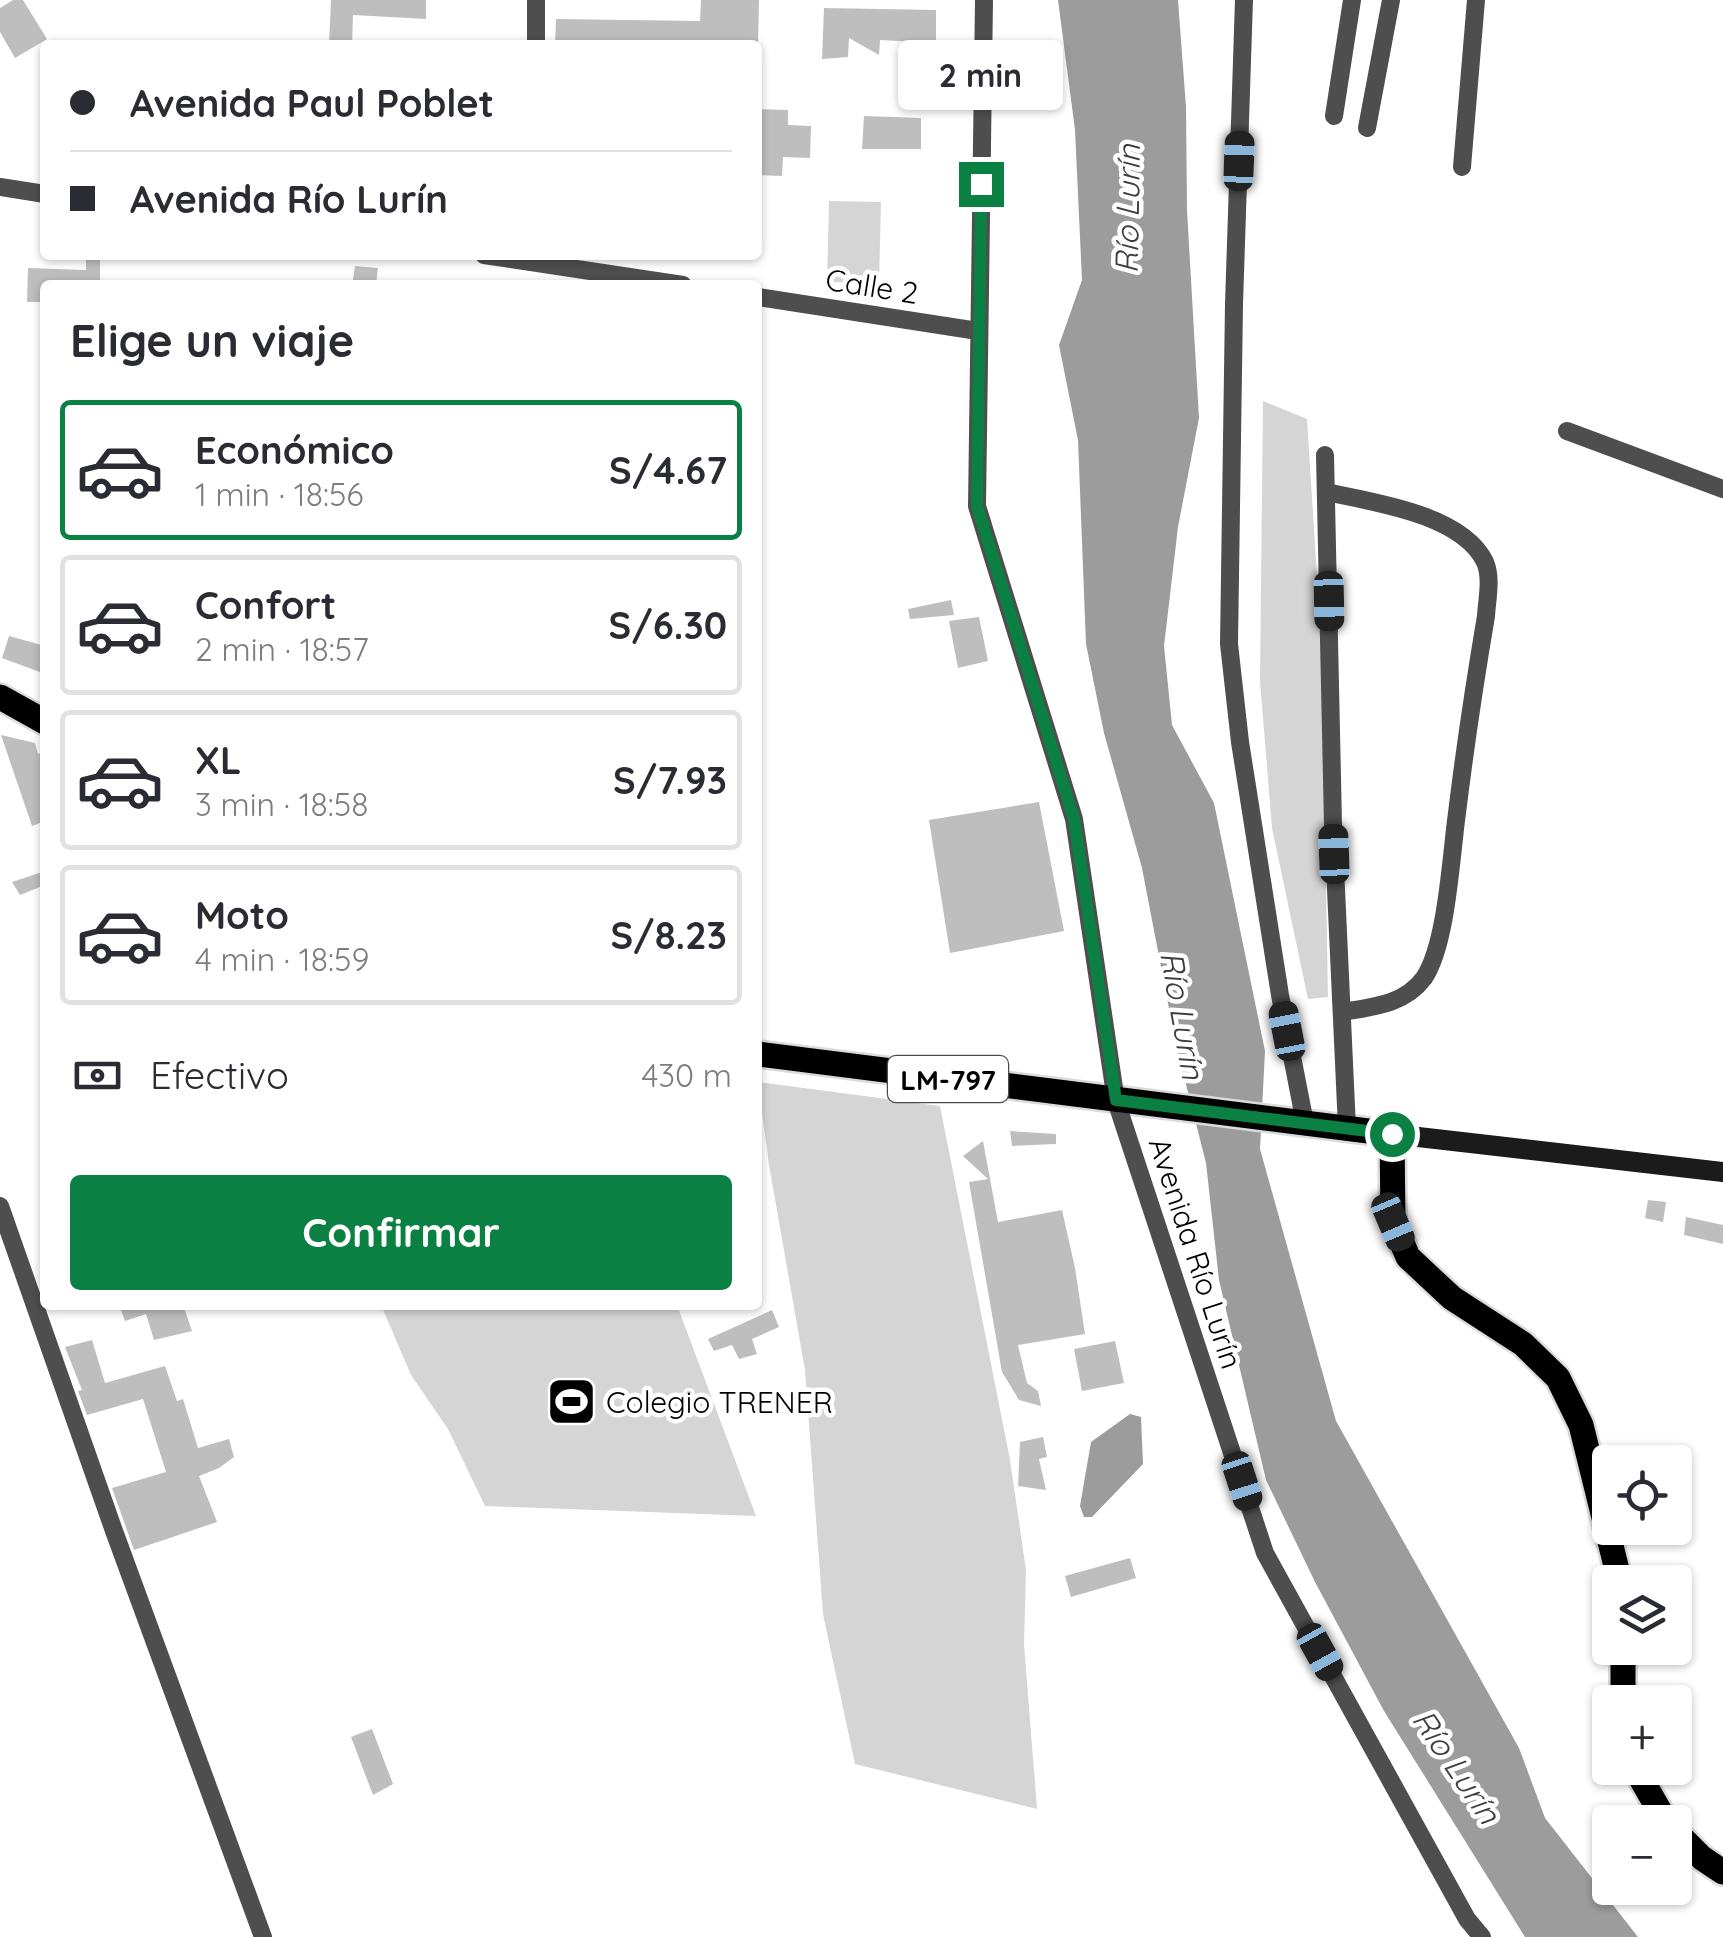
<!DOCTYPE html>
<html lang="es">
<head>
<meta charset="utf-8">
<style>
  :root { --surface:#fff; --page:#f2f2f3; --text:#2b2b33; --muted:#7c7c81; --line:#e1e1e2; --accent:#0b8043 }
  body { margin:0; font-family:Quicksand,sans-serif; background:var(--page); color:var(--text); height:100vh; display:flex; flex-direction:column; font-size:38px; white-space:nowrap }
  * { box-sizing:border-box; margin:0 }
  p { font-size:32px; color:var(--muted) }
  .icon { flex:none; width:55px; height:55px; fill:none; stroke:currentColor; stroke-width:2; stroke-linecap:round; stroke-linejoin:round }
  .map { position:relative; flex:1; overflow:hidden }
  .side { position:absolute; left:40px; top:280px; width:722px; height:1030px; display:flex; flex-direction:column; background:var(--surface); border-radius:10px; box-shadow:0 2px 8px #0004 }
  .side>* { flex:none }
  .hud { position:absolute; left:40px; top:40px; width:722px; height:220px; border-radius:10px; box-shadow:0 2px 8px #0004; display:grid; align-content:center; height:220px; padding:0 30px; background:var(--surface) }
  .tools { position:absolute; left:1592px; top:1445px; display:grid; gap:20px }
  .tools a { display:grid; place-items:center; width:100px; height:100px; border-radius:10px; background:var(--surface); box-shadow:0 2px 8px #0004; font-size:50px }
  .end { position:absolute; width:45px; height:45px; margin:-22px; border:12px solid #0b8043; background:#fff; box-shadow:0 0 0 5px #fff }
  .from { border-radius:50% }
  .bubble { position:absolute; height:70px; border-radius:10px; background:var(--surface); box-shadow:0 2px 8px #0004; font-size:32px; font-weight:800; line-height:70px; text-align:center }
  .car { position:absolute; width:30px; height:60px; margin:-30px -15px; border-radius:12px; box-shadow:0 0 8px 2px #0007; background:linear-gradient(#222 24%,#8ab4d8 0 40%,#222 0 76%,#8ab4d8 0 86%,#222 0) }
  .hud b { display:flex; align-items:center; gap:35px; height:95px; font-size:38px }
  .hud b+b { border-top:2px solid var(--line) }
  .hud i { width:25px; height:25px; background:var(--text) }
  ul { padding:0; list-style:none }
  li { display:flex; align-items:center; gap:30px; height:140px; margin:0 20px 15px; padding:0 10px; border:5px solid var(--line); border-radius:10px }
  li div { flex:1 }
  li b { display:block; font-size:38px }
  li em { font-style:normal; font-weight:800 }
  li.current { border-color:var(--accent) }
  li>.icon { width:90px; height:90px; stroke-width:1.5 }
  h2 { padding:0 30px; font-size:45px; line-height:120px }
  .pay { display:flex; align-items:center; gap:25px; height:110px; padding:0 30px; font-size:38px }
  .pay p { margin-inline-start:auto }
  .cta { display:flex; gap:20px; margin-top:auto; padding:20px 30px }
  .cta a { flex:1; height:115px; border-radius:10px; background:var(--accent); color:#fff; font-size:40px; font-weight:800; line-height:115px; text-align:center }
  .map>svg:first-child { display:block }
  .green { fill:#d5d5d5 }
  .water { fill:#9c9c9c }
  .building { fill:#bebebe }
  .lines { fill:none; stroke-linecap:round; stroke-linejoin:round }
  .primary-casing { stroke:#dbdbdb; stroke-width:30 }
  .minor { stroke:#4e4e4e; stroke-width:18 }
  .secondary { stroke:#1b1b1b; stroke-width:20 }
  .primary { stroke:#000; stroke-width:25 }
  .route { stroke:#0b8043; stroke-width:12 }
  .labels { text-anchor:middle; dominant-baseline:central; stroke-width:9; stroke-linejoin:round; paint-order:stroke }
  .shield { fill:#fff; stroke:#4c4c4c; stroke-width:2.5 }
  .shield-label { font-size:28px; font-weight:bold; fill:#000 }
  .street-label { font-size:30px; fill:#000; stroke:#fff }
  .poi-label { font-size:30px; fill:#000; stroke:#fff; text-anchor:start }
  .water-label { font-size:32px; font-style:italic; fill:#3d3d3d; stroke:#fff }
</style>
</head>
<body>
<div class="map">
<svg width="1723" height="1937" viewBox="0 0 1723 1937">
  <rect width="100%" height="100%" fill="#fff"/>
  <path class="green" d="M829 201 881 202 879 283 827 282Z
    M1263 401 1307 419 1322 656 1328 997 1308 999 1272 828 1260 681Z
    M758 1082 940 1106 1010 1460 1026 1570 1024 1644 1037 1809 855 1764 823 1614 805 1370 769 1165Z
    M381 1305H677L756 1516 485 1506 448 1429 411 1375Z"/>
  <path class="water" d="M1058 0H1178L1186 107 1187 210 1199 418 1178 527 1164 646 1172 725 1214 803 1265 1051 1260 1149 1336 1421 1519 1748 1545 1818 1638 1937H1525L1384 1711 1315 1582 1266 1480 1219 1280 1206 1163 1176 1045 1142 868 1104 733 1086 644 1078 440 1059 345 1082 280 1075 130Z
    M1130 1414 1141 1417 1143 1464 1092 1517H1084L1080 1506 1091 1442Z"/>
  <path class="building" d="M13 0H23L47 39 15 58 0 32V8Z
    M331 0H426V19L353 15 352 45H329Z
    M701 0H759L758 45H555L556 19 700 21Z
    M824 8 936 10V43L880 40 879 55 849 38 848 57 822 59Z
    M758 109 788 110V125L811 126 810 158 783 157 782 176 758 175Z
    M864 116 921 118V149H862Z
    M86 255H100V285L51 281 52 285H45V302H27L28 268 86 270Z
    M355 266 378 268 376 285 353 280Z
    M951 600 954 615 910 619 908 609Z
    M979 617 988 661 958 668 949 621Z
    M9 636 45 646V674L2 658Z
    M1 735 35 743 38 754 45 752V821L32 826Z
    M1039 802 1064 931 950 953 929 820Z
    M45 871V885L20 895 12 882Z
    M1010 1131 1056 1134V1144L1012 1146Z
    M983 1141 998 1222 1062 1210 1075 1268 1085 1334 1018 1345 1027 1383 1038 1391 1041 1406 1019 1400 1002 1372 969 1182 988 1179 963 1156Z
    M1648 1200 1666 1202 1663 1222 1645 1218Z
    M1686 1217 1723 1225V1244L1684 1235Z
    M119 1305H183L192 1331 154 1340 146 1314 125 1321Z
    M772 1310 779 1327 752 1339 757 1354 739 1359 732 1345 714 1351 708 1339Z
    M92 1340 105 1383 165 1366 177 1401 183 1399 198 1448 229 1439 234 1457 219 1468 199 1476 217 1522 134 1550 112 1488 166 1472 143 1399 87 1415 78 1391 82 1390 65 1347Z
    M1115 1341 1124 1383 1082 1391 1074 1349Z
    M1043 1437 1047 1457 1039 1459 1046 1490 1018 1486 1020 1442Z
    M1130 1558 1136 1578 1071 1597 1065 1576Z
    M372 1729 393 1784 373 1795 351 1737Z"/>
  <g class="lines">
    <defs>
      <path id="primary" d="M0 697 45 722
        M758 1054 1392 1134 1393 1222 1408 1257 1452 1298 1523 1344 1558 1378 1581 1425 1620 1582
        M1623 1648V1702
        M1635 1768 1666 1822
        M1675 1831 1702 1858 1723 1872"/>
    </defs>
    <use href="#primary" class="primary-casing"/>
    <path class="minor" d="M984 0 977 506 1074 819 1116 1101 1265 1553 1467 1919 1482 1937
      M1244 0 1234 304 1229 644 1240 742 1280 995 1305 1123
      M536 45V0
      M1334 116 1352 0
      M1367 128 1391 0
      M1462 167 1476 0
      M0 187 45 194
      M484 255 683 285
      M758 297 978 331
      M1567 431 1723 489
      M1325 455 1333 824 1347 1128
      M1326 492C1372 502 1462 514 1485 562 1492 578 1487 599 1486 616 1475 681 1465 747 1457 813 1451 855 1447 944 1424 978 1404 1005 1372 1007 1342 1012
      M0 1206 114 1531 263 1937"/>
    <path class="secondary" d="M1392 1134 1723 1172"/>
    <use href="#primary" class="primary"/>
  </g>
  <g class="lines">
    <path class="route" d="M981 184 977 506 1074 819 1116 1100 1392 1134"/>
  </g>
  <defs>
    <symbol id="stadium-square" viewBox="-11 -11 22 22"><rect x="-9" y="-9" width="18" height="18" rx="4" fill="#000" stroke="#fff"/><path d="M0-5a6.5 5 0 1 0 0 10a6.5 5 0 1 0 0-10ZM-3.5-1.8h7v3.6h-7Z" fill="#fff"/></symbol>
  </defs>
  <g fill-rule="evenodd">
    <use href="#stadium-square" x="544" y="1374" width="55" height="55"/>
  </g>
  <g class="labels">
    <rect class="shield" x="888" y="1056" width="120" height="46" rx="8"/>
    <g class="shield-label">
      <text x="948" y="1079">LM-797</text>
    </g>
    <g class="street-label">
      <text transform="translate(872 286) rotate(9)">Calle 2</text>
      <text transform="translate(1196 1253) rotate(72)">Avenida Río Lurín</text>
    </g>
    <g class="poi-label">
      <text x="606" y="1402">Colegio TRENER</text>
    </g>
    <g class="water-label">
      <text transform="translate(1127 209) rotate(-89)">Río Lurín</text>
      <text transform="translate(1183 1015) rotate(80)">Río Lurín</text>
      <text transform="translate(1457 1766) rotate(56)">Río Lurín</text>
    </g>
  </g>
</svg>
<div class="tools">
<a><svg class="icon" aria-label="locate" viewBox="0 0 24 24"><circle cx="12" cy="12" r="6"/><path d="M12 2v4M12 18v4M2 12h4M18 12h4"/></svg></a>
<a><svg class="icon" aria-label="layers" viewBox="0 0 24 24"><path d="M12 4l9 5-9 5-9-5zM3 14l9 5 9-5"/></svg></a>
<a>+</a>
<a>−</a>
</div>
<i class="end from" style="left:1392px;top:1134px"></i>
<i class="end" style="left:981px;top:184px"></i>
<div class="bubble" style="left:898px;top:40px;width:165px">2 min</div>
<i class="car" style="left:1239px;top:161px;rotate:2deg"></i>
<i class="car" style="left:1329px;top:601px;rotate:179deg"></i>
<i class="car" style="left:1334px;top:854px;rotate:358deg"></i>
<i class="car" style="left:1287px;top:1031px;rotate:349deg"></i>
<i class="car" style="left:1393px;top:1222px;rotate:157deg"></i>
<i class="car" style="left:1242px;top:1481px;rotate:162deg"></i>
<i class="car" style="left:1320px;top:1652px;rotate:151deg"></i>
<div class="hud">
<b><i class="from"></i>Avenida Paul Poblet</b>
<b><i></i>Avenida Río Lurín</b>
</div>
<section class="side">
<h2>Elige un viaje</h2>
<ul>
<li class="current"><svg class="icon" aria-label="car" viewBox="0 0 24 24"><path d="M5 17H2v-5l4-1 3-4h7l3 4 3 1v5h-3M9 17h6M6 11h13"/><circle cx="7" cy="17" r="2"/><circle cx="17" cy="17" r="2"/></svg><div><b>Económico</b><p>1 min · 18:56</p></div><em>S/4.67</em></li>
<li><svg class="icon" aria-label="car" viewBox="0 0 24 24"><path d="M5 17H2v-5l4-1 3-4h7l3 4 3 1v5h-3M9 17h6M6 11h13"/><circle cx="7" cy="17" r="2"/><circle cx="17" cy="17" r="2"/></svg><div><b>Confort</b><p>2 min · 18:57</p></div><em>S/6.30</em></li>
<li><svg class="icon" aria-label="car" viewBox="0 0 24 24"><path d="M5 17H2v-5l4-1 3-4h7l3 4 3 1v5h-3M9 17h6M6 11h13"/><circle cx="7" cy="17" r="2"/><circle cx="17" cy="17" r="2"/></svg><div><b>XL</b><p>3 min · 18:58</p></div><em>S/7.93</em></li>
<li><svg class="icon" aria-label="car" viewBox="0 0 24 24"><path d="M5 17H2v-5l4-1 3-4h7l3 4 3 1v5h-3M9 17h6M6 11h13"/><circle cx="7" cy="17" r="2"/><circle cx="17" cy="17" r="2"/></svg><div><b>Moto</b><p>4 min · 18:59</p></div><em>S/8.23</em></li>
</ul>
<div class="pay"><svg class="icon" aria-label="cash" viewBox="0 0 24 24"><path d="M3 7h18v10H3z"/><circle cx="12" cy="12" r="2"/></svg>Efectivo<p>430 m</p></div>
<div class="cta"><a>Confirmar</a></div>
</section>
</div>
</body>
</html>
